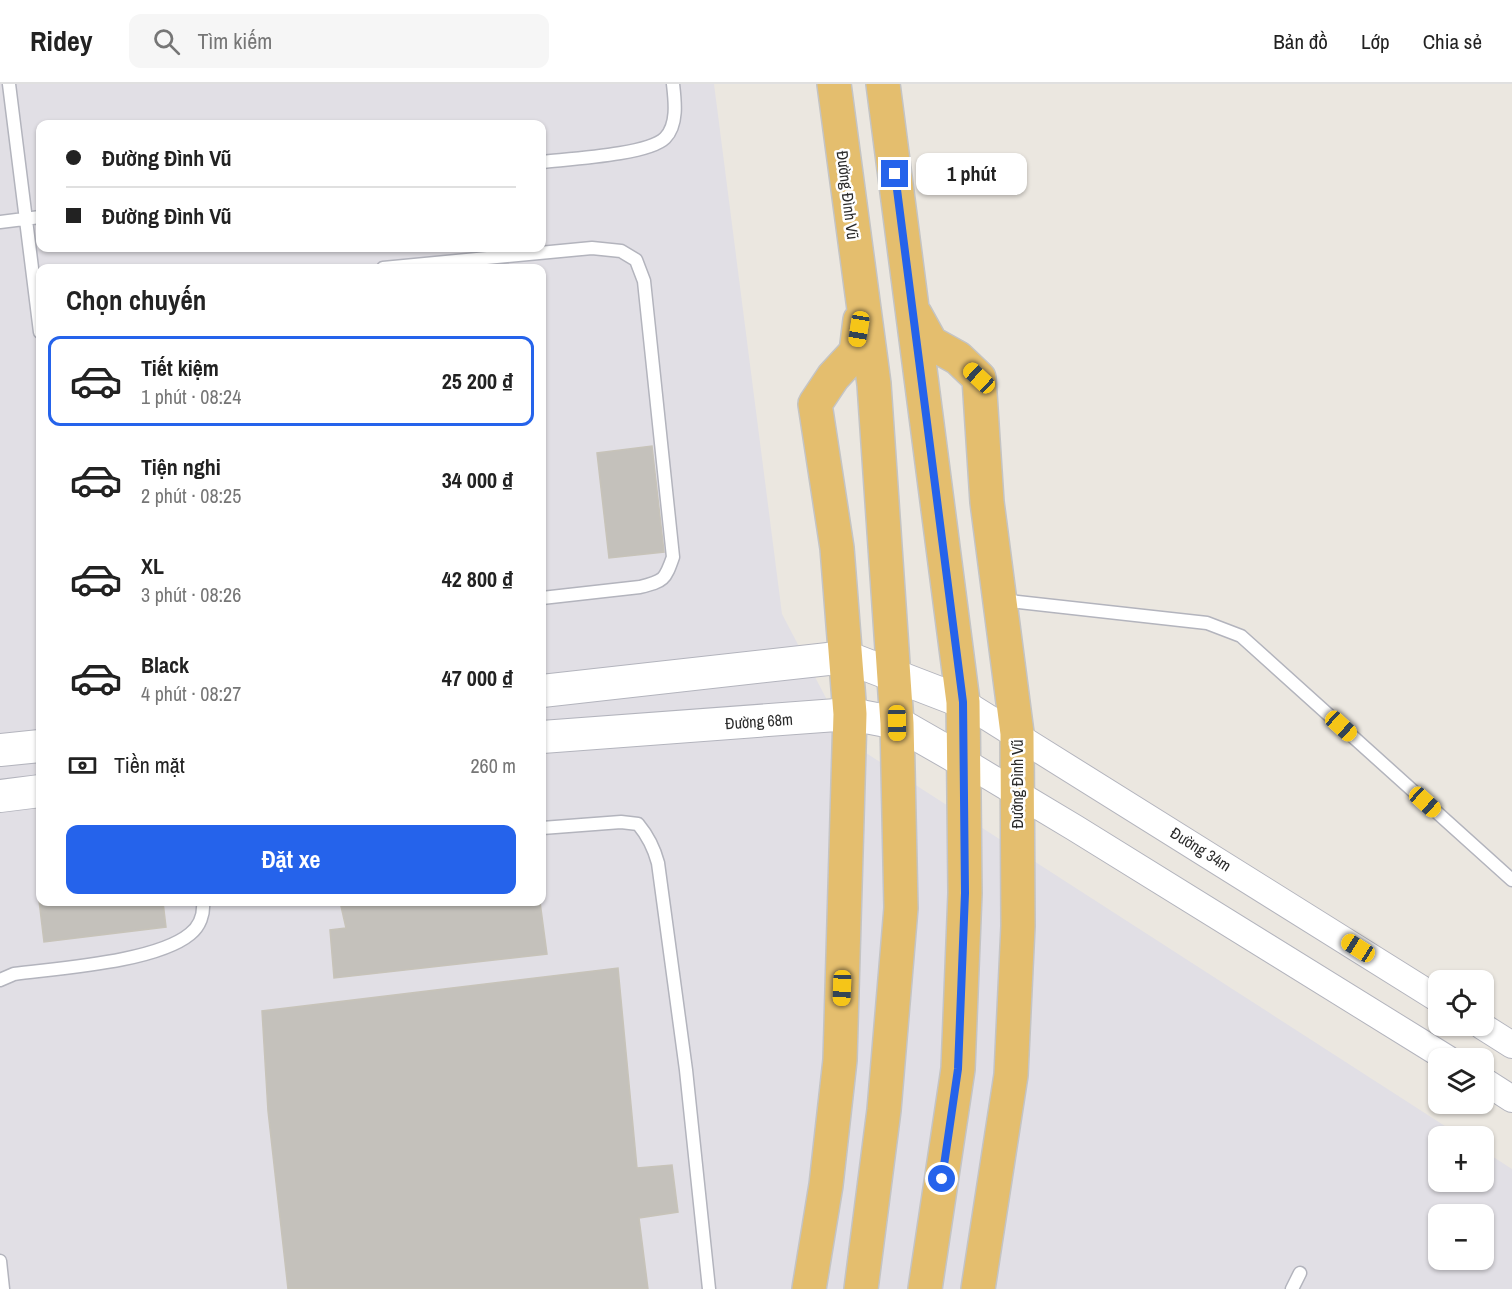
<!DOCTYPE html>
<html lang="vi">
<head>
<meta charset="utf-8">
<style>
  :root { --surface:#fff; --page:#f6f6f6; --text:#222; --muted:#767676; --line:#e0e0e0; --accent:#2563eb }
  body { margin:0; font-family:"Archivo Narrow",sans-serif; background:var(--page); color:var(--text); height:100vh; display:flex; flex-direction:column; font-size:22px; white-space:nowrap }
  * { box-sizing:border-box; margin:0 }
  p { font-size:20px; color:var(--muted) }
  .icon { flex:none; width:33px; height:33px; fill:none; stroke:currentColor; stroke-width:2; stroke-linecap:round; stroke-linejoin:round }
  .map { position:relative; flex:1; overflow:hidden }
  .panel { position:absolute; left:36px; top:180px; width:510px; height:642px; display:flex; flex-direction:column; background:var(--surface); border-radius:12px; box-shadow:0 2px 4px #0004 }
  .panel>* { flex:none }
  .banner { position:absolute; left:36px; top:36px; width:510px; height:132px; border-radius:12px; box-shadow:0 2px 4px #0004; display:grid; align-content:center; height:132px; padding:0 30px; background:var(--surface) }
  .controls { position:absolute; left:1428px; top:886px; display:grid; gap:12px }
  .controls a { display:grid; place-items:center; width:66px; height:66px; border-radius:12px; background:var(--surface); box-shadow:0 2px 4px #0004; font-size:30px }
  .end { position:absolute; width:27px; height:27px; margin:-14px; border:8px solid #2563eb; background:#fff; box-shadow:0 0 0 3px #fff }
  .from { border-radius:50% }
  .bubble { position:absolute; height:42px; border-radius:12px; background:var(--surface); box-shadow:0 2px 4px #0004; font-size:20px; font-weight:800; line-height:42px; text-align:center }
  .car { position:absolute; width:18px; height:36px; margin:-18px -9px; border-radius:8px; box-shadow:0 0 4px 2px #0007; background:linear-gradient(#f5c518 24%,#345 0 40%,#f5c518 0 76%,#345 0 86%,#f5c518 0) }
  .banner b { display:flex; align-items:center; gap:21px; height:57px; font-size:22px }
  .banner b+b { border-top:2px solid var(--line) }
  .banner i { width:15px; height:15px; background:var(--text) }
  ul { padding:0; list-style:none }
  li { display:flex; align-items:center; gap:18px; height:90px; margin:0 12px 9px; padding:0 18px; border:3px solid transparent; border-radius:12px }
  li div { flex:1 }
  li b { display:block; font-size:22px }
  li em { font-style:normal; font-weight:800 }
  li.current { border-color:var(--accent) }
  li>.icon { width:54px; height:54px; stroke-width:1.5 }
  h2 { padding:0 30px; font-size:27px; line-height:72px }
  .pay { display:flex; align-items:center; gap:15px; height:66px; padding:0 30px; font-size:22px }
  .pay p { margin-inline-start:auto }
  .button { display:flex; gap:12px; margin-top:auto; padding:12px 30px }
  .button a { flex:1; height:69px; border-radius:12px; background:var(--accent); color:#fff; font-size:24px; font-weight:800; line-height:69px; text-align:center }
  header { display:flex; align-items:center; gap:36px; box-sizing:border-box; height:84px; padding:0 30px; background:var(--surface); border-bottom:2px solid var(--line) }
  header strong { font-size:28px }
  nav { display:flex; gap:33px; margin-inline-start:auto; font-size:21px }
  .search { width:420px; height:54px; background:var(--page); display:flex; align-items:center; gap:15px; box-sizing:border-box; padding:0 21px; border-radius:12px; color:var(--muted); font-size:22px }
  .map>svg:first-child { display:block }
  .industrial { fill:#e1dfe5; fill-rule:evenodd }
  .building { fill:#c4c1bb; stroke:#c7c3b9; stroke-width:1.5 }
  .lines { fill:none; stroke-linecap:round; stroke-linejoin:round }
  .service-casing { stroke:#b3b4bd; stroke-width:15 }
  .minor-casing { stroke:#b3b4bd; stroke-width:28 }
  .tertiary-casing { stroke:#b3b4bd; stroke-width:34 }
  .trunk-casing { stroke:#c4c4c4; stroke-width:36 }
  .service { stroke:#fff; stroke-width:12 }
  .minor { stroke:#fff; stroke-width:26 }
  .tertiary { stroke:#fff; stroke-width:32 }
  .trunk { stroke:#e4be6e; stroke-width:33 }
  .route { stroke:#2563eb; stroke-width:8 }
  .labels { text-anchor:middle; dominant-baseline:central; stroke-width:5; stroke-linejoin:round; paint-order:stroke }
  .street-label { font-size:16px; fill:#2b2b2b; stroke:#fff }
</style>
</head>
<body>
<header>
<strong>Ridey</strong>
<div class="search"><svg class="icon" aria-label="search" viewBox="0 0 24 24"><circle cx="10" cy="10" r="6"/><path d="M15 15l6 6"/></svg>Tìm kiếm</div>
<nav><a>Bản đồ</a><a>Lớp</a><a>Chia sẻ</a></nav>
</header>
<div class="map">
<svg width="1512" height="1205" viewBox="0 0 1512 1205">
  <rect width="100%" height="100%" fill="#ebe7e0"/>
  <path class="industrial" d="M0 0H714L782 530 849 658 1462 1053H1438V1098H1484V1067L1512 1085V1205H0ZM40 40H542V164H40ZM40 184H542V818H40ZM1438 1131H1484V1176H1438Z"/>
  <path class="building" d="M652 362 664 468 609 474 597 369Z
    M37 800H40V818H163L166 843 44 858Z
    M368 818H540L547 870 334 894 330 846 346 844 341 822Z
    M618 884 637 1084 672 1081 678 1128 639 1134 648 1205H288L268 1027 262 927Z"/>
  <g class="lines">
    <defs>
      <path id="service" d="M9 0 40 248
        M542 78C567 75 648 71 665 54 678 41 675 17 673 0
        M0 138 40 133
        M383 184 592 164 621 167 636 176 644 197 673 473C665 496 664 497 640 503L542 514
        M1001 516 1207 539 1241 552 1512 796
        M542 744 621 738 638 740C648 752 654 764 658 779L686 986 709 1205
        M0 896 14 890C59 884 156 878 190 850 200 842 204 830 203 818
        M0 1177 3 1205
        M1292 1205 1300 1189"/>
      <path id="minor" d="M963 618 1438 915
        M965 678 1075 744 1448 975
        M1482 942 1512 961
        M1484 997 1512 1015"/>
      <path id="tertiary" d="M542 607 846 573 963 618
        M542 653 850 630 897 639 965 678
        M0 666 40 662
        M0 712 40 707"/>
      <path id="trunk" d="M834 0 874 300 897 639 901 824 884 1026 861 1205
        M883 0 963 618 965 809 958 985 925 1205
        M915 230 931 259 958 274 979 294 987 418 1017 649 1018 842 1011 991 978 1205
        M809 1205 826 1101 840 976 850 630 837 464 815 320 833 293 856 268 860 236"/>
    </defs>
    <use href="#service" class="service-casing"/>
    <use href="#minor" class="minor-casing"/>
    <use href="#tertiary" class="tertiary-casing"/>
    <use href="#trunk" class="trunk-casing"/>
    <use href="#service" class="service"/>
    <use href="#minor" class="minor"/>
    <use href="#tertiary" class="tertiary"/>
    <use href="#trunk" class="trunk"/>
  </g>
  <g class="lines">
    <path class="route" d="M895 90 963 618 965 809 958 985 942 1095"/>
  </g>
  <g class="labels">
    <g class="street-label">
      <text transform="translate(848 111) rotate(83)">Đường Đình Vũ</text>
      <text transform="translate(759 637) rotate(-4)">Đường 68m</text>
      <text transform="translate(1017 700) rotate(-90)">Đường Đình Vũ</text>
      <text transform="translate(1201 765) rotate(32)">Đường 34m</text>
    </g>
  </g>
</svg>
<div class="controls">
<a><svg class="icon" aria-label="locate" viewBox="0 0 24 24"><circle cx="12" cy="12" r="6"/><path d="M12 2v4M12 18v4M2 12h4M18 12h4"/></svg></a>
<a><svg class="icon" aria-label="layers" viewBox="0 0 24 24"><path d="M12 4l9 5-9 5-9-5zM3 14l9 5 9-5"/></svg></a>
<a>+</a>
<a>−</a>
</div>
<i class="end from" style="left:942px;top:1095px"></i>
<i class="end" style="left:895px;top:90px"></i>
<div class="bubble" style="left:916px;top:69px;width:111px">1 phút</div>
<i class="car" style="left:859px;top:245px;rotate:189deg"></i>
<i class="car" style="left:979px;top:294px;rotate:313deg"></i>
<i class="car" style="left:897px;top:639px;rotate:179deg"></i>
<i class="car" style="left:1341px;top:642px;rotate:132deg"></i>
<i class="car" style="left:1425px;top:718px;rotate:132deg"></i>
<i class="car" style="left:1358px;top:864px;rotate:302deg"></i>
<i class="car" style="left:842px;top:904px;rotate:182deg"></i>
<div class="banner">
<b><i class="from"></i>Đường Đình Vũ</b>
<b><i></i>Đường Đình Vũ</b>
</div>
<section class="panel">
<h2>Chọn chuyến</h2>
<ul>
<li class="current"><svg class="icon" aria-label="car" viewBox="0 0 24 24"><path d="M5 17H2v-5l4-1 3-4h7l3 4 3 1v5h-3M9 17h6M6 11h13"/><circle cx="7" cy="17" r="2"/><circle cx="17" cy="17" r="2"/></svg><div><b>Tiết kiệm</b><p>1 phút · 08:24</p></div><em>25 200 ₫</em></li>
<li><svg class="icon" aria-label="car" viewBox="0 0 24 24"><path d="M5 17H2v-5l4-1 3-4h7l3 4 3 1v5h-3M9 17h6M6 11h13"/><circle cx="7" cy="17" r="2"/><circle cx="17" cy="17" r="2"/></svg><div><b>Tiện nghi</b><p>2 phút · 08:25</p></div><em>34 000 ₫</em></li>
<li><svg class="icon" aria-label="car" viewBox="0 0 24 24"><path d="M5 17H2v-5l4-1 3-4h7l3 4 3 1v5h-3M9 17h6M6 11h13"/><circle cx="7" cy="17" r="2"/><circle cx="17" cy="17" r="2"/></svg><div><b>XL</b><p>3 phút · 08:26</p></div><em>42 800 ₫</em></li>
<li><svg class="icon" aria-label="car" viewBox="0 0 24 24"><path d="M5 17H2v-5l4-1 3-4h7l3 4 3 1v5h-3M9 17h6M6 11h13"/><circle cx="7" cy="17" r="2"/><circle cx="17" cy="17" r="2"/></svg><div><b>Black</b><p>4 phút · 08:27</p></div><em>47 000 ₫</em></li>
</ul>
<div class="pay"><svg class="icon" aria-label="cash" viewBox="0 0 24 24"><path d="M3 7h18v10H3z"/><circle cx="12" cy="12" r="2"/></svg>Tiền mặt<p>260 m</p></div>
<div class="button"><a>Đặt xe</a></div>
</section>
</div>
</body>
</html>
